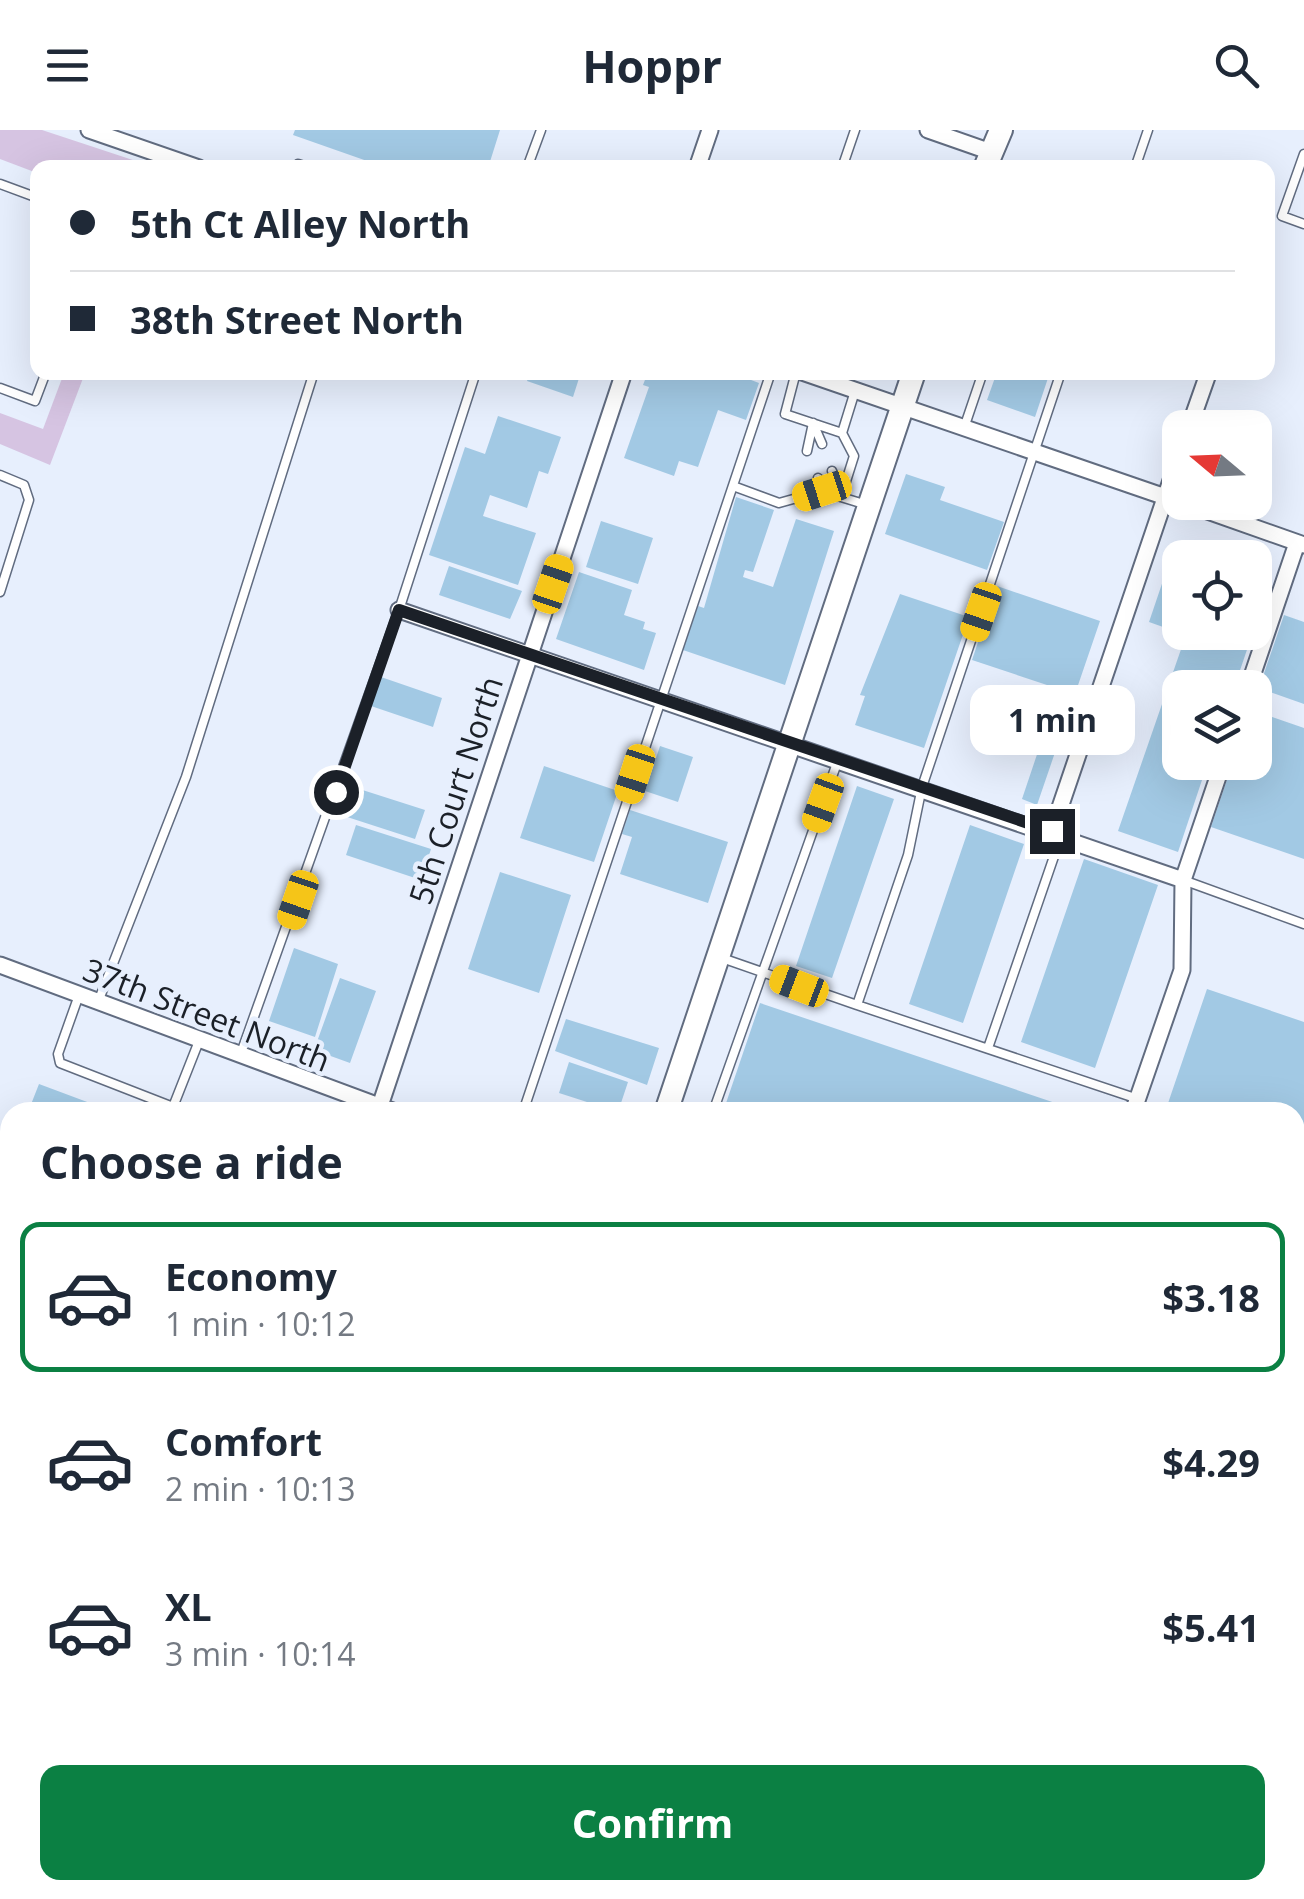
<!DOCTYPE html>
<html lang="en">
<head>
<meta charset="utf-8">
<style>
  :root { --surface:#fff; --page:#f6f6f7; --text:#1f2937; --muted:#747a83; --line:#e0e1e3; --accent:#0b8043 }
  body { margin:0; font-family:"Open Sans",sans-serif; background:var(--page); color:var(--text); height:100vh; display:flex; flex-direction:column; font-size:38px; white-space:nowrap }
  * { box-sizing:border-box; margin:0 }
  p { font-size:32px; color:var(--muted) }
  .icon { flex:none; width:55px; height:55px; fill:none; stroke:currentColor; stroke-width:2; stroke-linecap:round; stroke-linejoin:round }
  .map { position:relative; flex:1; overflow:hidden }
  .details { position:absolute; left:0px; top:972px; width:1305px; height:798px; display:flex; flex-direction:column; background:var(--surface); border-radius:30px 30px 0 0; box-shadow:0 10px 40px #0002 }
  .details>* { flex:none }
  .banner { position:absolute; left:30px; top:30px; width:1245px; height:220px; border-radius:20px; box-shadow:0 10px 40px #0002; display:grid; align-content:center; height:220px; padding:0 40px; background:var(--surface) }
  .needle { width:65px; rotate:289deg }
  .controls { position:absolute; left:1162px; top:280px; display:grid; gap:20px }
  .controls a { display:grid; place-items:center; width:110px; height:110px; border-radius:20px; background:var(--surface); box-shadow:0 10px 40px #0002; font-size:50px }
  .end { position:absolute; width:45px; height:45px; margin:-22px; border:12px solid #1b2028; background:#fff; box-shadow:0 0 0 5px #fff }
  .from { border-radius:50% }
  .bubble { position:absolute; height:70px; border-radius:20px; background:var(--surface); box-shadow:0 10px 40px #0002; font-size:32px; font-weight:700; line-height:70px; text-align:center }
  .car { position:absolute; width:30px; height:60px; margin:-30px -15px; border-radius:12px; box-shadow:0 0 8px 2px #0007; background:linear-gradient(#f5c518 24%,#345 0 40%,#f5c518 0 76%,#345 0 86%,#f5c518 0) }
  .banner b { display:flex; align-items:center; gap:35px; height:95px; font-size:38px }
  .banner b+b { border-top:2px solid var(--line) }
  .banner i { width:25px; height:25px; background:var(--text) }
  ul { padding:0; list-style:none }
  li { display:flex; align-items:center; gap:30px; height:150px; margin:0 20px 15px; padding:0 20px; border:5px solid transparent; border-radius:20px }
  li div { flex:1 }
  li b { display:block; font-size:38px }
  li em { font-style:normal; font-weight:700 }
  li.current { border-color:var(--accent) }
  li>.icon { width:90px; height:90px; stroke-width:1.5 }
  h2 { padding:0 40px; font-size:45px; line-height:120px }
  .cta { display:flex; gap:20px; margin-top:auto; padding:20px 40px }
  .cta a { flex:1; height:115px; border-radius:20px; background:var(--accent); color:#fff; font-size:40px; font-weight:700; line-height:115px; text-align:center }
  header { display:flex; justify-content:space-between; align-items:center; height:130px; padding:0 40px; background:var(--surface); font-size:45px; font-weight:700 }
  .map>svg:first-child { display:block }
  .green { fill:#d6c4e2 }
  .building { fill:#a2c9e4 }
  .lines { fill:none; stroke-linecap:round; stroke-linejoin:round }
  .lane-casing { stroke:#616c80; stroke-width:11 }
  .street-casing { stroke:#616c80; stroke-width:19 }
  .secondary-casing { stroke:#616c80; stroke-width:26 }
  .lane { stroke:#fff; stroke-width:8 }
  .street { stroke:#fff; stroke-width:15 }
  .secondary { stroke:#fff; stroke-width:22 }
  .route { stroke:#1b2028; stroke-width:12 }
  .labels { text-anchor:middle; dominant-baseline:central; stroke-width:9; stroke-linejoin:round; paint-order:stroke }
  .street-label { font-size:32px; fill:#1b2028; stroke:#e7effd }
</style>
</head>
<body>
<header><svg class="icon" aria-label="menu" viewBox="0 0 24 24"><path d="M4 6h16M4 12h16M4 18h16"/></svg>Hoppr<svg class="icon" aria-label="search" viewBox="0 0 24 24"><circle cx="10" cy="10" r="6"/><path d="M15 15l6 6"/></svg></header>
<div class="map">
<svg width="1304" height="1769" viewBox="0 0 1304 1769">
  <rect width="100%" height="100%" fill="#e7effd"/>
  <path class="green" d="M0 0H42L154 37 38 38 37 43 0 29Z
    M64 243H85L50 335 0 314V283L43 299Z"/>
  <path class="building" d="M295 0H500L488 38H387L293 5Z
    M530 242H581L573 267 527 251Z
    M648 242H730L759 253 746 290 718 280 698 337 679 331 674 346 624 328 649 257 643 255Z
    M997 242H1050L1035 287 987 270Z
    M498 286 561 307 548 344 539 341 527 378 490 365 483 386 536 403 518 455 429 425 465 317 485 324Z
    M906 344 945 357 940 370 1004 392 987 440 885 404Z
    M736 367 774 380 753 442 745 440 743 447 773 457 796 389 834 401 785 555 683 520 698 476 704 478Z
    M601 391 653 408 638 454 586 437Z
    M1169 433 1180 437V503L1149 492Z
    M449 436 522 461 510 489 439 465Z
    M579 442 632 460 624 485 645 492 643 499 656 503 644 540 556 509Z
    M997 456 1100 491 1037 675 1022 669 1059 559 972 530Z
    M900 464 969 487 924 618 855 595 865 566 860 565Z
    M1284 485 1304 492V574L1259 558Z
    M1187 502H1253L1234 558H1180V632H1208L1178 722 1118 701Z
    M381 547 442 568 433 597 371 576Z
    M1255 581 1304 598V729L1211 697 1233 632H1255Z
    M660 616 693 627 678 672 645 661Z
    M544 636 618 661 594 732 520 708Z
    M350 656 425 680 415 709 341 685Z
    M857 656 894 669 832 848 796 836Z
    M630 680 728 712 708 773 620 744 632 707 622 704Z
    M356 695 431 719 421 750 346 725Z
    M970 695 1024 714 963 893 909 874Z
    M1084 729 1158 755 1095 938 1021 912Z
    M500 742 571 765 539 863 468 839Z
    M294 818 338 834 315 907 269 891Z
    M340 848 376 861 350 933 314 920Z
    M1207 859 1304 892V1039L1295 1036V982H1165Z
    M760 873 1082 982H723Z
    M566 889 659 918 647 955 555 921Z
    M569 932 628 952 618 982 559 963Z
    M39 954 114 982H28Z
    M0 1029 10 1033V1101L0 1127Z
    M1295 1061 1304 1064V1227L1295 1223Z
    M497 1760H648L645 1769H519Z
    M889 1760H948L944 1769H886Z
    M1031 1760H1081L1078 1769H1028Z"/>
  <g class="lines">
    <defs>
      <path id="lane" d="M1304 24 1282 86 1304 94
        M297 38 298 34 310 38
        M527 38 541 0
        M842 38 855 0
        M1135 38 1148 0
        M0 54 38 68
        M796 242 785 284 842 303 854 326 841 367 867 375
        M0 258 35 271 46 242
        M813 293 822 314
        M964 298 983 242
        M842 303 855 261
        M807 321 813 293
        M832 341 841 367
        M0 345 24 355 29 370 0 462
        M818 348 822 361 841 367
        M733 356 779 373 822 361
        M1183 750 1304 794
        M719 827 857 875 908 725 922 657 1061 242
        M79 865 58 924 60 933 173 977
        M98 872 186 647 314 242
        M857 875 1138 969
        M988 918 1060 709
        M241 923 399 480 476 242
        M171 982 199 911
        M523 982 771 242
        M713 982 837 633
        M1295 1047 1304 1049
        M1295 1248 1304 1249
        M1295 1482 1304 1481
        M0 1695 10 1671
        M143 1760 166 1769
        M769 1760 792 1769
        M855 1769 858 1760
        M985 1769 988 1760"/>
      <path id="street" d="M89 0 199 38
        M928 0 991 22
        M697 38 710 0
        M802 242 1180 372
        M1189 298 1208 244
        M1182 372 1304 415
        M399 480 1183 750
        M1248 558 1297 413
        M1052 701 1180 324
        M0 835 395 982
        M378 982 624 242
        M1133 982 1182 840 1183 750 1223 632
        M1295 1285 1304 1286
        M0 1639 10 1644
        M290 1760 311 1769"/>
      <path id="secondary" d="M985 38 1001 0
        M666 982 914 242
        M695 1760 696 1769"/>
    </defs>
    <use href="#lane" class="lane-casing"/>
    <use href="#street" class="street-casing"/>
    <use href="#secondary" class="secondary-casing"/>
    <use href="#lane" class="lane"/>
    <use href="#street" class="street"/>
    <use href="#secondary" class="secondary"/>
  </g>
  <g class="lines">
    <path class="route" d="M336 662 399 480 1052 701"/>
  </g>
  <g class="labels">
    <g class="street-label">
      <text transform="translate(455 660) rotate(-72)">5th Court North</text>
      <text transform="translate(207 884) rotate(21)">37th Street North</text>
    </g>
  </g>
</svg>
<div class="controls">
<a><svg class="needle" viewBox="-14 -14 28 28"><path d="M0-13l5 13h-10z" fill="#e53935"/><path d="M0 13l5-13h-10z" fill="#747a83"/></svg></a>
<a><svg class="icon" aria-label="locate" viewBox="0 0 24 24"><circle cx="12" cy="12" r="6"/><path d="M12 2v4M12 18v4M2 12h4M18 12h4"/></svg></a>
<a><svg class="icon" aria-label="layers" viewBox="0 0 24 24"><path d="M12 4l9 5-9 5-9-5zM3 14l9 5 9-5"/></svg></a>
</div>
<i class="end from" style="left:336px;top:662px"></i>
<i class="end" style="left:1052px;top:701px"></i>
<div class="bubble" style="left:970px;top:555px;width:165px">1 min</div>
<i class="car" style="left:822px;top:361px;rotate:252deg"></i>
<i class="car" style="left:553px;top:454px;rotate:19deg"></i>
<i class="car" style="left:981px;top:482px;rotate:199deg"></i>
<i class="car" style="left:635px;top:644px;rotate:198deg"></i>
<i class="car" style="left:823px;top:673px;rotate:200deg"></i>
<i class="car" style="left:298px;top:770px;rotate:199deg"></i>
<i class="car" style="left:799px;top:856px;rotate:291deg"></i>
<div class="banner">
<b><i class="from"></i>5th Ct Alley North</b>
<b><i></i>38th Street North</b>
</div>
<section class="details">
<h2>Choose a ride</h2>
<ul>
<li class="current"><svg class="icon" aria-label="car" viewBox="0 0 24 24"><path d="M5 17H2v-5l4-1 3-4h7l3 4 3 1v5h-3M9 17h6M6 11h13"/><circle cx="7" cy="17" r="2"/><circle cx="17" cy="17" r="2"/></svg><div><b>Economy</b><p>1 min · 10:12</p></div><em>$3.18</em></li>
<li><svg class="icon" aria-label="car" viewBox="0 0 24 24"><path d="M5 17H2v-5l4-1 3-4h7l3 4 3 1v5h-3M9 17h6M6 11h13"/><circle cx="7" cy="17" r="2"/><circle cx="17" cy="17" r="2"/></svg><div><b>Comfort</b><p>2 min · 10:13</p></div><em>$4.29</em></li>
<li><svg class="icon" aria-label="car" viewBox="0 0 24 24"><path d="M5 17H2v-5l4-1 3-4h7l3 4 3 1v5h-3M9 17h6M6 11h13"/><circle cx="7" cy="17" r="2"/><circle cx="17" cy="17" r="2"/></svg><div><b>XL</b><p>3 min · 10:14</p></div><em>$5.41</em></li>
</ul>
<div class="cta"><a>Confirm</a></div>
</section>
</div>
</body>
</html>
